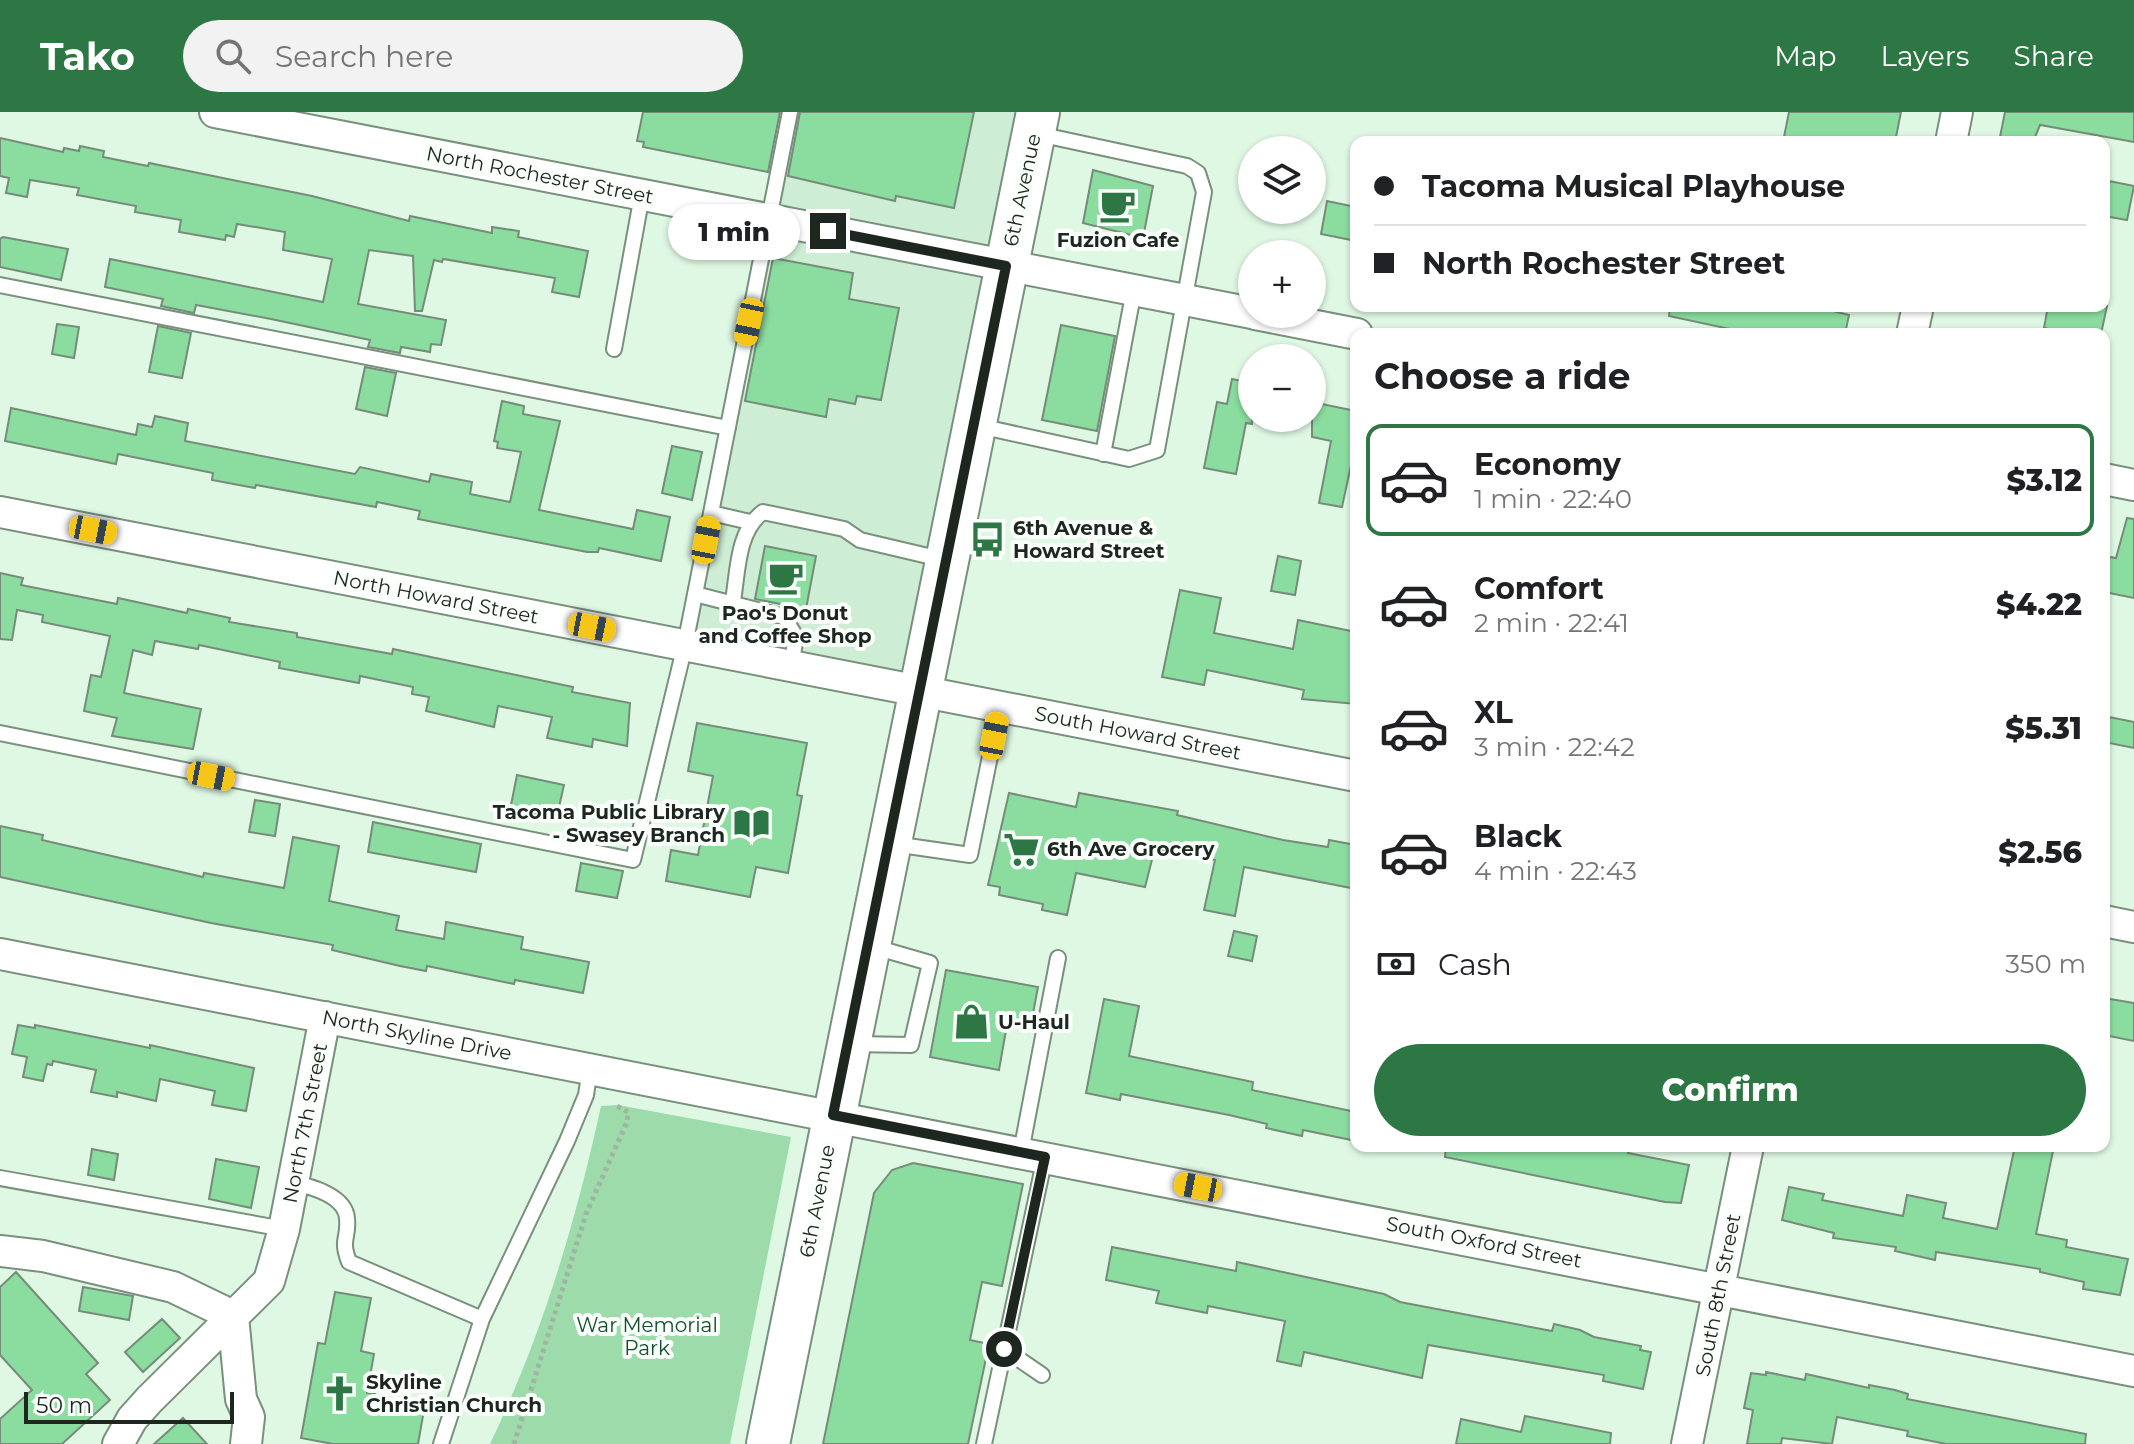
<!DOCTYPE html>
<html lang="en">
<head>
<meta charset="utf-8">
<style>
  :root { --surface:#fff; --page:#f2f2f2; --text:#202124; --muted:#757577; --line:#e0e0e0; --accent:#2d7745 }
  body { margin:0; font-family:Montserrat,sans-serif; background:var(--page); color:var(--text); height:100vh; display:flex; flex-direction:column; font-size:30px; white-space:nowrap }
  * { box-sizing:border-box; margin:0 }
  p { font-size:26px; color:var(--muted) }
  .icon { flex:none; width:44px; height:44px; fill:none; stroke:currentColor; stroke-width:2; stroke-linecap:round; stroke-linejoin:round }
  .map { position:relative; flex:1; overflow:hidden }
  .side { position:absolute; left:1350px; top:216px; width:760px; height:824px; display:flex; flex-direction:column; background:var(--surface); border-radius:16px; box-shadow:0 2px 6px #0004 }
  .side>* { flex:none }
  .guide { position:absolute; left:1350px; top:24px; width:760px; height:176px; border-radius:16px; box-shadow:0 2px 6px #0004; display:grid; align-content:center; height:176px; padding:0 24px; background:var(--surface) }
  .fabs { position:absolute; left:1238px; top:24px; display:grid; gap:16px }
  .fabs a { display:grid; place-items:center; width:88px; height:88px; border-radius:50%; background:var(--surface); box-shadow:0 2px 6px #0004; font-size:40px }
  .scale { position:absolute; left:24px; bottom:20px; width:210px; box-sizing:border-box; padding-left:8px; border:4px solid #1d261f; border-top:0; font-size:22px; line-height:28px; white-space:nowrap; color:#1d261f; -webkit-text-stroke:6px #fafffb; paint-order:stroke }
  .end { position:absolute; width:36px; height:36px; margin:-18px; border:10px solid #1d261f; background:#fff; box-shadow:0 0 0 4px #fff }
  .from { border-radius:50% }
  .bubble { position:absolute; height:56px; border-radius:28px; background:var(--surface); box-shadow:0 2px 6px #0004; font-size:26px; font-weight:800; line-height:56px; text-align:center }
  .car { position:absolute; width:24px; height:48px; margin:-24px -12px; border-radius:10px; box-shadow:0 0 6px 2px #0007; background:linear-gradient(#f5c518 24%,#345 0 40%,#f5c518 0 76%,#345 0 86%,#f5c518 0) }
  .guide b { display:flex; align-items:center; gap:28px; height:76px; font-size:30px }
  .guide b+b { border-top:2px solid var(--line) }
  .guide i { width:20px; height:20px; background:var(--text) }
  ul { padding:0; list-style:none }
  li { display:flex; align-items:center; gap:24px; height:112px; margin:0 16px 12px; padding:0 8px; border:4px solid transparent; border-radius:16px }
  li div { flex:1 }
  li b { display:block; font-size:30px }
  li em { font-style:normal; font-weight:800 }
  li.on { border-color:var(--accent) }
  li>.icon { width:72px; height:72px; stroke-width:1.5 }
  h2 { padding:0 24px; font-size:36px; line-height:96px }
  .pay { display:flex; align-items:center; gap:20px; height:88px; padding:0 24px; font-size:30px }
  .pay p { margin-inline-start:auto }
  .cta { display:flex; gap:16px; margin-top:auto; padding:16px 24px }
  .cta a { flex:1; height:92px; border-radius:48px; background:var(--accent); color:#fff; font-size:32px; font-weight:800; line-height:92px; text-align:center }
  header { display:flex; align-items:center; gap:48px; box-sizing:border-box; height:112px; padding:0 40px; background:var(--accent); color:#fff }
  header strong { font-size:38px }
  nav { display:flex; gap:44px; margin-inline-start:auto; font-size:28px }
  .search { width:560px; height:72px; background:var(--page); display:flex; align-items:center; gap:20px; box-sizing:border-box; padding:0 28px; border-radius:44px; color:var(--muted); font-size:30px }
  .map>svg:first-child { display:block }
  .built { fill:#cdedd4 }
  .green { fill:#9ddbab }
  .building { fill:#8bdd9f; stroke:#768c7a; stroke-width:2 }
  .lines { fill:none; stroke-linecap:round; stroke-linejoin:round }
  .service-casing { stroke:#79907e; stroke-width:18 }
  .minor-casing { stroke:#79907e; stroke-width:34 }
  .secondary-casing { stroke:#79907e; stroke-width:46 }
  .path { stroke:#a0b4a4; stroke-width:5; stroke-dasharray:4 4; stroke-linecap:butt }
  .service { stroke:#fff; stroke-width:14 }
  .minor { stroke:#fff; stroke-width:30 }
  .secondary { stroke:#fff; stroke-width:42 }
  .route { stroke:#1d261f; stroke-width:10 }
  .labels { text-anchor:middle; dominant-baseline:central; stroke-width:8; stroke-linejoin:round; paint-order:stroke }
  .street-label { font-size:20px; fill:#1d261f; stroke:#fafffb }
  .poi-label { font-size:20px; font-weight:bold; fill:#1d261f; stroke:#fafffb; text-anchor:start }
  .park-label { font-size:20px; fill:#124e28; stroke:#fafffb }
</style>
</head>
<body>
<header>
<strong>Tako</strong>
<div class="search"><svg class="icon" aria-label="search" viewBox="0 0 24 24"><circle cx="10" cy="10" r="6"/><path d="M15 15l6 6"/></svg>Search here</div>
<nav><a>Map</a><a>Layers</a><a>Share</a></nav>
</header>
<div class="map">
<svg width="2134" height="1332" viewBox="0 0 2134 1332">
  <rect width="100%" height="100%" fill="#dff8e4"/>
  <path class="built" d="M790 0H1038L920 579 685 533Z"/>
  <path class="green" d="M618 993 791 1025 730 1332H490C542 1223 575 1113 601 994Z"/>
  <path class="building" d="M643 0H780L768 60 643 35 644 30 637 29Z
    M800 0H974L954 96 896 84 895 89 788 64Z
    M1789 0H1901L1895 30H1783Z
    M2005 0H2134V30L2040 13 2033 30H1999Z
    M0 26 63 40 64 36 79 39 80 34 104 39 103 45 148 54 149 51 312 84 409 109 410 104 492 121V115L519 119 518 125 588 139 579 185 552 180 555 166 443 147 442 150 434 148 422 199H415L413 144 369 138 358 192 446 208 441 233 431 232 430 240 401 235 400 241 368 235 370 228 271 207 196 193 194 201 161 194 163 187 105 175 110 147 323 190 332 147 283 138 285 120 237 112 234 125 226 123 225 128 179 120 181 108 135 100 136 94 77 83 79 76 30 68 27 85 6 81 9 66 0 64Z
    M1093 58 1153 74 1143 126 1083 111Z
    M2104 68 2134 74 2127 108 2104 104Z
    M1327 89 1356 95V129L1321 122Z
    M3 125 68 137 61 168 0 155V127Z
    M773 146 853 161 849 187 899 196 881 288 857 284 855 292 829 287 826 305 745 289Z
    M1670 194H1813L1849 203 1845 222H1753L1669 204Z
    M2048 194H2107L2101 222H2071L2044 216Z
    M57 212 79 215 74 246 52 242Z
    M1061 213 1115 224 1097 319 1042 308Z
    M158 214 191 221 182 266 149 260Z
    M365 255 396 261 387 304 356 297Z
    M1232 267 1252 271V312L1246 311 1236 362 1204 356 1217 290 1227 292Z
    M502 289 524 294 523 302 560 309 539 398 633 417 637 398 670 405 661 449 599 436 598 440H587L418 407 420 399 377 390 376 395 256 373 255 376 212 368 213 361 118 342 116 352 5 329 11 296 136 323 138 312 152 315 155 304 188 311 185 329 355 362 360 355 429 370 431 362 472 370 470 382 510 390 521 340 497 336 498 330 494 329Z
    M1312 290 1356 299V330L1342 395 1319 391 1331 329 1312 325Z
    M672 334 702 340 692 388 662 381Z
    M2127 406 2134 407V486L2104 480V444L2116 446Z
    M765 434 816 444 806 497 755 487Z
    M1278 444 1301 449 1295 483 1271 479Z
    M0 461 23 466 21 473 117 492 118 486 187 501 188 497 230 506 229 510 297 521V525L392 542 393 537 573 575 572 580 630 591 627 634 593 627 592 635 547 626 552 605 498 594 494 615 426 599 429 585 412 582 413 575 360 564 359 571 279 556 280 550 199 533 198 537 155 529 152 543 133 538 124 581 201 597 193 637 112 624 117 606 84 599 91 563 101 565 110 524 42 510 43 503 17 498 12 528 0 527Z
    M1180 478 1221 486 1214 521 1293 537 1298 508 1356 520V592L1302 587 1304 578 1207 558 1204 573 1162 565Z
    M2104 604 2134 610V636L2104 630Z
    M697 611 807 631 797 683 802 684 788 761 756 755 750 785 666 769 671 738 698 743 713 664 688 659Z
    M517 663 564 673 556 708 510 698Z
    M1009 681 1076 695 1079 681 1178 699 1177 703 1283 728 1328 735 1329 728 1356 733V777L1244 755 1235 804 1204 798 1215 748 1155 736 1145 775 1076 761 1067 803 1042 798 1043 792 999 783 1000 775 988 773Z
    M255 688 280 692 275 724 249 720Z
    M373 710 481 732 476 760 368 740Z
    M0 714 43 723 42 728 203 765 204 761 284 776 293 725 339 734 329 789 399 804 396 818 444 827 446 810 523 825 521 837 589 850 583 881 515 868 514 872 427 854 426 859 400 854 332 838 333 833 211 811 0 765Z
    M581 751 623 759 617 786 576 779Z
    M1234 819 1257 824 1252 849 1228 844Z
    M946 858 1038 875 1031 912 1008 907 999 958 930 945Z
    M2104 886 2134 891V929L2104 923Z
    M1104 887 1139 894 1129 944 1253 970 1252 978 1356 1000V1029L1303 1018 1302 1024 1266 1016 1267 1012 1229 1003 1121 982 1120 988 1086 981Z
    M18 913 35 916V913L150 936V933L254 956 246 999 212 993 215 979 160 967 156 989 117 980V985L91 980 96 958 53 949 52 953 47 952 43 969 23 965 27 945 12 942Z
    M1446 1034H1630L1628 1041 1689 1053 1681 1091 1665 1090 1445 1045Z
    M2015 1034H2054L2036 1122 2067 1128 2066 1135 2128 1147 2120 1183 2083 1177 2084 1170 2040 1160V1157L1936 1140 1935 1148 1895 1139 1896 1135 1833 1126 1834 1121 1782 1108 1789 1075 1824 1082 1822 1088 1903 1104 1907 1083 1946 1091 1943 1106 1997 1117Z
    M92 1037 118 1042 114 1068 88 1063Z
    M216 1047 259 1055 251 1096 209 1087Z
    M913 1051 1023 1072 1002 1174 982 1170 970 1228 989 1232 968 1332H823L874 1081 892 1058Z
    M1112 1135 1236 1159 1237 1150 1384 1182 1400 1190 1552 1219 1554 1212 1580 1218 1594 1225 1641 1234 1640 1238 1651 1240 1643 1277 1603 1269 1604 1263 1428 1233 1422 1266 1304 1240 1301 1254 1277 1249 1285 1209 1208 1194 1207 1201 1156 1191 1159 1179 1106 1168Z
    M16 1160 98 1251 86 1262 110 1288 62 1332H0V1307L32 1278 0 1243V1175Z
    M83 1175 133 1184 129 1208 79 1199Z
    M335 1180 371 1186 361 1239 374 1242 367 1281 375 1282 374 1288 424 1298 418 1332H333L301 1326 318 1231 325 1232Z
    M162 1207 180 1226 143 1260 125 1240Z
    M1766 1260 1805 1268 1806 1262 1869 1276V1273L1895 1278 1908 1282 1907 1287 2086 1322 2085 1332H1946L1907 1324 1908 1319 1837 1305 1832 1332 1782 1326 1781 1332H1747L1753 1298 1744 1296 1751 1261 1766 1263Z
    M1525 1304 1611 1321 1610 1332H1456L1461 1307 1521 1320Z
    M183 1306 207 1332H154Z"/>
  <g class="lines">
    <defs>
      <path id="service" d="M0 173 728 316
        M614 237 642 83
        M979 314 1129 347 1157 338 1204 80 1198 61 1187 54 1038 22
        M1103 342 1134 178
        M711 401 750 410
        M695 482 784 505 796 525 791 554
        M733 489C738 459 737 419 763 400L844 417 860 428 945 448
        M0 621 633 748 685 533 790 0
        M894 732 970 743 1000 595
        M853 932 911 933 930 851 871 834
        M1021 1040 1058 846
        M0 1066 284 1117
        M292 1071C311 1074 346 1084 347 1107 349 1127 340 1126 349 1150L482 1207 441 1332
        M482 1207 567 1029 586 983 590 956
        M1004 1237 1042 1263
        M984 1332 1045 1045"/>
      <path id="minor" d="M215 0 1252 201
        M1951 30 1957 0
        M1255 202 1357 222
        M1912 222 1918 194
        M2104 367 2134 373
        M0 400 1356 664
        M2104 809 2134 815
        M0 842 2134 1259
        M0 1139 43 1144 173 1175 233 1204
        M233 1204 241 1287 249 1305 246 1332
        M118 1332 132 1307 149 1288 269 1169 284 1117 325 905
        M1687 1332 1748 1034"/>
      <path id="secondary" d="M768 1332 1038 0"/>
    </defs>
    <use href="#service" class="service-casing"/>
    <use href="#minor" class="minor-casing"/>
    <use href="#secondary" class="secondary-casing"/>
    <path class="path" d="M514 1332 586 1102 627 1010 628 1000 615 993"/>
    <use href="#service" class="service"/>
    <use href="#minor" class="minor"/>
    <use href="#secondary" class="secondary"/>
  </g>
  <g class="lines">
    <path class="route" d="M828 119 1006 154 833 1003 1045 1045 1004 1237"/>
  </g>
  <defs>
    <symbol id="cafe-bare" viewBox="-9 -9 18 18"><path d="M-5.5-4.5H6V0H3Q3 3.5 0 3.5H-2.5Q-5.5 3.5-5.5 0ZM3-3.2v2h1.7v-2ZM-6 4.5H4V6H-6Z" fill="#2d7745" stroke="#fafffb" stroke-width="2.5" paint-order="stroke"/></symbol>
    <symbol id="bus-bare" viewBox="-9 -9 18 18"><path d="M-5-6H5V4H4V6H2V4H-2V6H-4V4H-5ZM-3.5-4V0h7V-4ZM-3.5 1.2v1.5H-2V1.2ZM2 1.2v1.5H3.5V1.2Z" fill="#2d7745" stroke="#fafffb" stroke-width="2.5" paint-order="stroke"/></symbol>
    <symbol id="library-bare" viewBox="-9 -9 18 18"><path d="M-6-4Q-3-5.5-.7-3.5V5Q-3 3-6 4ZM6-4Q3-5.5 .7-3.5V5Q3 3 6 4Z" fill="#2d7745" stroke="#fafffb" stroke-width="2.5" paint-order="stroke"/></symbol>
    <symbol id="supermarket-bare" viewBox="-9 -9 18 18"><path d="M-6-5.5h2.5l.6 2H6L4.5 2H-2.5L-4.4-4H-6ZM-1.5 3.2a1.3 1.3 0 1 0 .1 0ZM3 3.2a1.3 1.3 0 1 0 .1 0Z" fill="#2d7745" stroke="#fafffb" stroke-width="2.5" paint-order="stroke"/></symbol>
    <symbol id="shop-bare" viewBox="-9 -9 18 18"><path d="M-5-2.5h2.3a2.7 3.5 0 0 1 5.4 0H5L5.5 6h-11ZM-1.5-2.5h3a1.5 2.3 0 0 0-3 0Z" fill="#2d7745" stroke="#fafffb" stroke-width="2.5" paint-order="stroke"/></symbol>
    <symbol id="church-bare" viewBox="-9 -9 18 18"><path d="M-1.2-6h2.4v3.5h3.3v2.4h-3.3V6h-2.4V-.1h-3.3v-2.4h3.3Z" fill="#2d7745" stroke="#fafffb" stroke-width="2.5" paint-order="stroke"/></symbol>
  </defs>
  <g fill-rule="evenodd">
    <use href="#cafe-bare" x="1092" y="68" width="51" height="51"/>
    <use href="#bus-bare" x="962" y="402" width="51" height="51"/>
    <use href="#cafe-bare" x="760" y="440" width="51" height="51"/>
    <use href="#library-bare" x="726" y="686" width="51" height="51"/>
    <use href="#supermarket-bare" x="996" y="712" width="51" height="51"/>
    <use href="#shop-bare" x="946" y="884" width="51" height="51"/>
    <use href="#church-bare" x="314" y="1256" width="51" height="51"/>
  </g>
  <g class="labels">
    <g class="street-label">
      <text transform="translate(540 63) rotate(11)">North Rochester Street</text>
      <text transform="translate(1022 78) rotate(-78)">6th Avenue</text>
      <text transform="translate(436 485) rotate(11)">North Howard Street</text>
      <text transform="translate(1138 621) rotate(11)">South Howard Street</text>
      <text transform="translate(417 923) rotate(11)">North Skyline Drive</text>
      <text transform="translate(305 1011) rotate(-79)">North 7th Street</text>
      <text transform="translate(817 1089) rotate(-79)">6th Avenue</text>
      <text transform="translate(1484 1130) rotate(11)">South Oxford Street</text>
      <text transform="translate(1718 1183) rotate(-79)">South 8th Street</text>
    </g>
    <g class="poi-label">
      <text x="1118" y="128" text-anchor="middle">Fuzion Cafe</text>
      <text x="1013" y="416">6th Avenue &amp;<tspan x="1013" dy="23">Howard Street</tspan></text>
      <text x="785" y="501" text-anchor="middle">Pao's Donut<tspan x="785" dy="23">and Coffee Shop</tspan></text>
      <text x="725" y="700" text-anchor="end">Tacoma Public Library<tspan x="725" dy="23">- Swasey Branch</tspan></text>
      <text x="1047" y="737">6th Ave Grocery</text>
      <text x="998" y="910">U-Haul</text>
      <text x="366" y="1270">Skyline<tspan x="366" dy="23">Christian Church</tspan></text>
    </g>
    <g class="park-label">
      <text x="647" y="1213">War Memorial<tspan x="647" dy="23">Park</tspan></text>
    </g>
  </g>
</svg>
<div class="fabs">
<a><svg class="icon" aria-label="layers" viewBox="0 0 24 24"><path d="M12 4l9 5-9 5-9-5zM3 14l9 5 9-5"/></svg></a>
<a>+</a>
<a>−</a>
</div>
<div class="scale">50 m</div>
<i class="end from" style="left:1004px;top:1237px"></i>
<i class="end" style="left:828px;top:119px"></i>
<div class="bubble" style="left:668px;top:92px;width:132px">1 min</div>
<i class="car" style="left:749px;top:210px;rotate:192deg"></i>
<i class="car" style="left:93px;top:418px;rotate:101deg"></i>
<i class="car" style="left:706px;top:428px;rotate:11deg"></i>
<i class="car" style="left:592px;top:515px;rotate:101deg"></i>
<i class="car" style="left:994px;top:624px;rotate:11deg"></i>
<i class="car" style="left:211px;top:664px;rotate:101deg"></i>
<i class="car" style="left:1198px;top:1075px;rotate:281deg"></i>
<div class="guide">
<b><i class="from"></i>Tacoma Musical Playhouse</b>
<b><i></i>North Rochester Street</b>
</div>
<section class="side">
<h2>Choose a ride</h2>
<ul>
<li class="on"><svg class="icon" aria-label="car" viewBox="0 0 24 24"><path d="M5 17H2v-5l4-1 3-4h7l3 4 3 1v5h-3M9 17h6M6 11h13"/><circle cx="7" cy="17" r="2"/><circle cx="17" cy="17" r="2"/></svg><div><b>Economy</b><p>1 min · 22:40</p></div><em>$3.12</em></li>
<li><svg class="icon" aria-label="car" viewBox="0 0 24 24"><path d="M5 17H2v-5l4-1 3-4h7l3 4 3 1v5h-3M9 17h6M6 11h13"/><circle cx="7" cy="17" r="2"/><circle cx="17" cy="17" r="2"/></svg><div><b>Comfort</b><p>2 min · 22:41</p></div><em>$4.22</em></li>
<li><svg class="icon" aria-label="car" viewBox="0 0 24 24"><path d="M5 17H2v-5l4-1 3-4h7l3 4 3 1v5h-3M9 17h6M6 11h13"/><circle cx="7" cy="17" r="2"/><circle cx="17" cy="17" r="2"/></svg><div><b>XL</b><p>3 min · 22:42</p></div><em>$5.31</em></li>
<li><svg class="icon" aria-label="car" viewBox="0 0 24 24"><path d="M5 17H2v-5l4-1 3-4h7l3 4 3 1v5h-3M9 17h6M6 11h13"/><circle cx="7" cy="17" r="2"/><circle cx="17" cy="17" r="2"/></svg><div><b>Black</b><p>4 min · 22:43</p></div><em>$2.56</em></li>
</ul>
<div class="pay"><svg class="icon" aria-label="cash" viewBox="0 0 24 24"><path d="M3 7h18v10H3z"/><circle cx="12" cy="12" r="2"/></svg>Cash<p>350 m</p></div>
<div class="cta"><a>Confirm</a></div>
</section>
</div>
</body>
</html>
